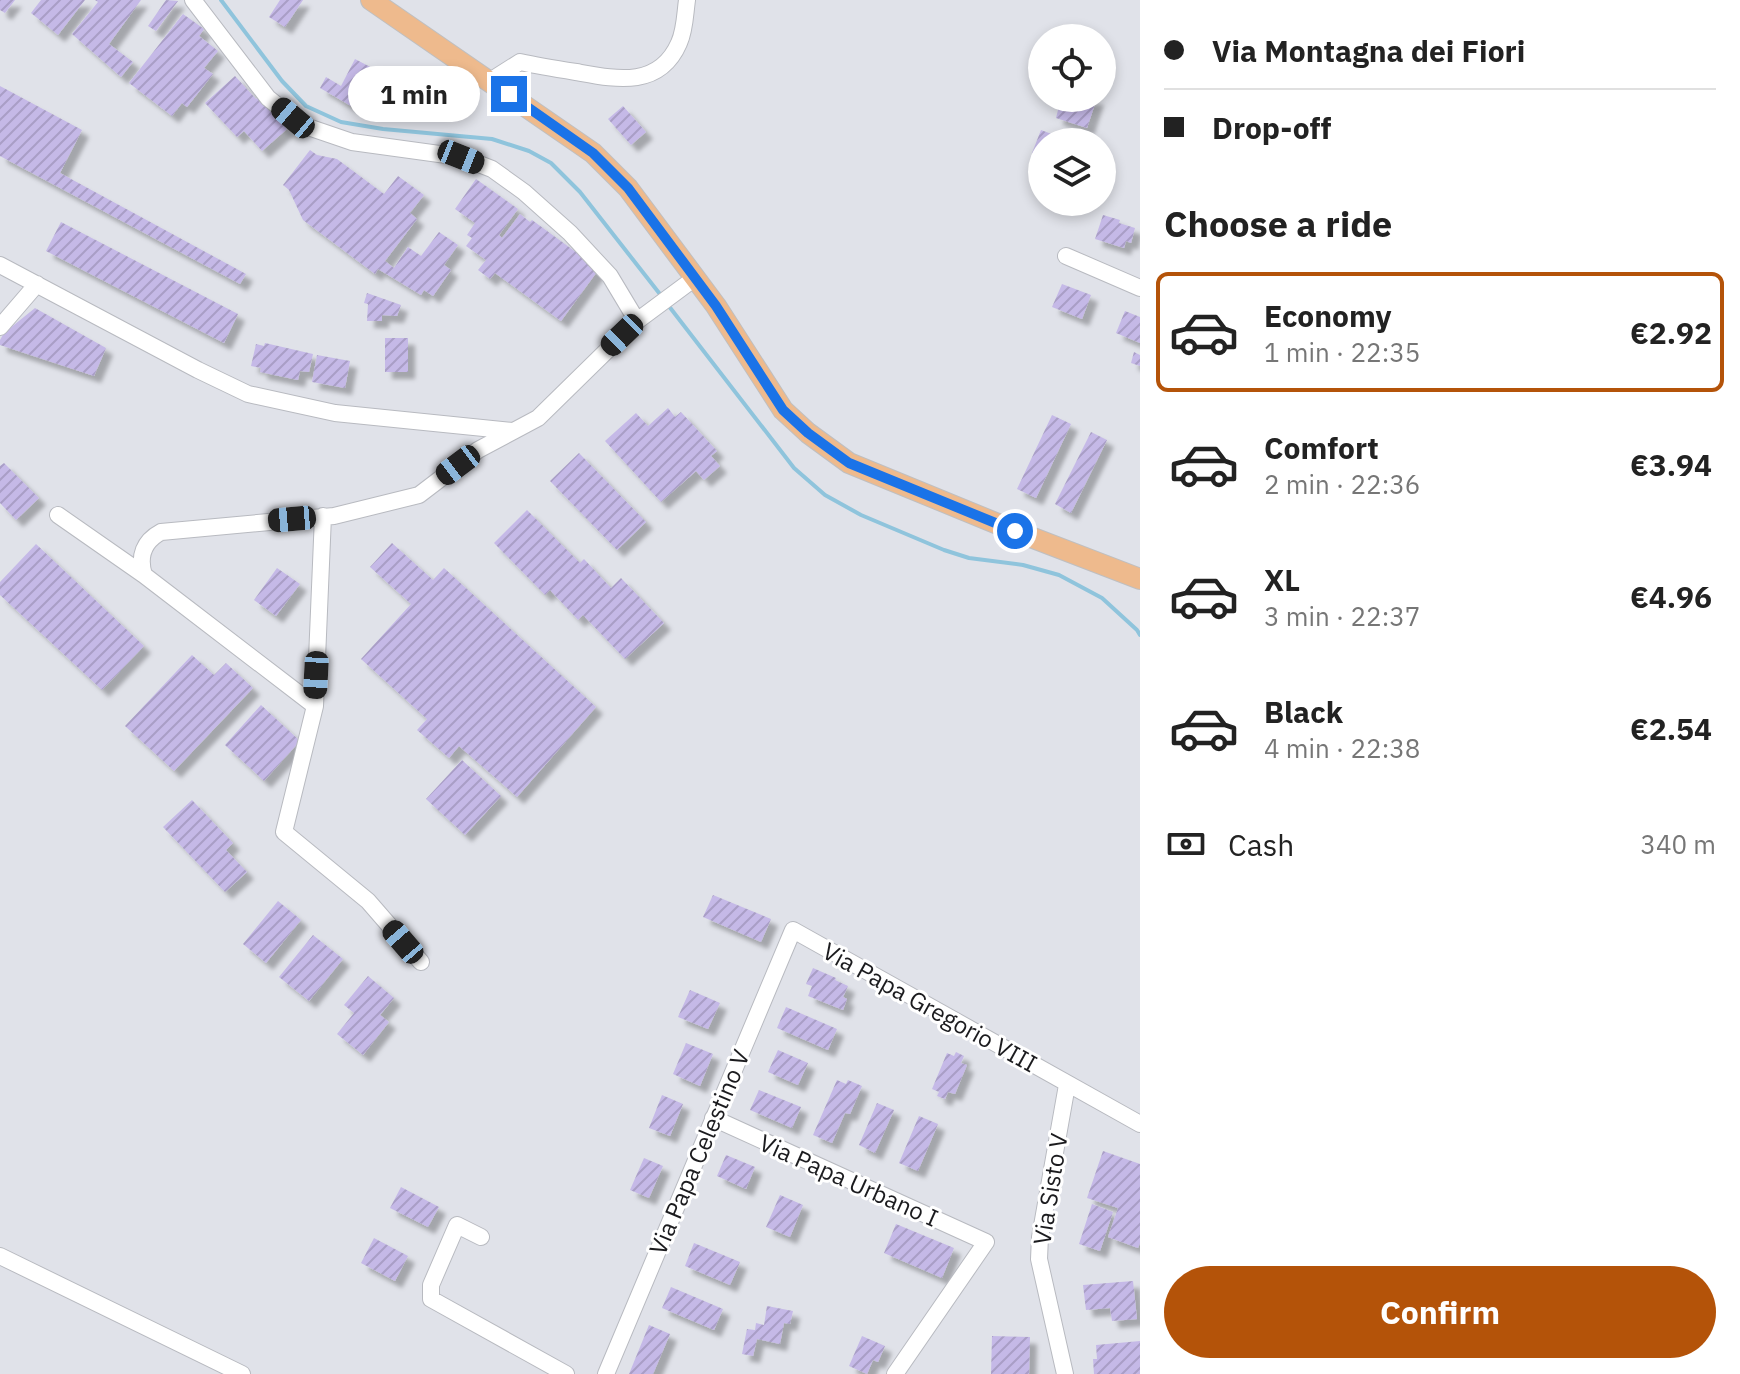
<!DOCTYPE html>
<html lang="en">
<head>
<meta charset="utf-8">
<style>
  :root { --surface:#fff; --page:#f6f6f6; --text:#222; --muted:#767676; --line:#e0e0e0; --accent:#b45309 }
  body { margin:0; font-family:"IBM Plex Sans",sans-serif; background:var(--page); color:var(--text); height:100vh; display:flex; flex-direction:column; font-size:30px; white-space:nowrap }
  * { box-sizing:border-box; margin:0 }
  p { font-size:26px; color:var(--muted) }
  .icon { flex:none; width:44px; height:44px; fill:none; stroke:currentColor; stroke-width:2; stroke-linecap:round; stroke-linejoin:round }
  .map { position:relative; flex:1; overflow:hidden }
  .drawer { display:flex; flex-direction:column; background:var(--surface); width:600px }
  .drawer>* { flex:none }
  .banner { display:grid; align-content:center; height:176px; padding:0 24px; background:var(--surface) }
  .fabs { position:absolute; left:1028px; top:24px; display:grid; gap:16px }
  .fabs a { display:grid; place-items:center; width:88px; height:88px; border-radius:50%; background:var(--surface); box-shadow:0 4px 12px #0003; font-size:40px }
  .end { position:absolute; width:36px; height:36px; margin:-18px; border:10px solid #1a73e8; background:#fff; box-shadow:0 0 0 4px #fff }
  .from { border-radius:50% }
  .bubble { position:absolute; height:56px; border-radius:28px; background:var(--surface); box-shadow:0 4px 12px #0003; font-size:26px; font-weight:800; line-height:56px; text-align:center }
  .car { position:absolute; width:24px; height:48px; margin:-24px -12px; border-radius:10px; box-shadow:0 0 6px 2px #0007; background:linear-gradient(#222 24%,#8ab4d8 0 40%,#222 0 76%,#8ab4d8 0 86%,#222 0) }
  .banner b { display:flex; align-items:center; gap:28px; height:76px; font-size:30px }
  .banner b+b { border-top:2px solid var(--line) }
  .banner i { width:20px; height:20px; background:var(--text) }
  ul { padding:0; list-style:none }
  li { display:flex; align-items:center; gap:24px; height:120px; margin:0 16px 12px; padding:0 8px; border:4px solid transparent; border-radius:12px }
  li div { flex:1 }
  li b { display:block; font-size:30px }
  li em { font-style:normal; font-weight:800 }
  li.on { border-color:var(--accent) }
  li>.icon { width:72px; height:72px; stroke-width:1.5 }
  h2 { padding:0 24px; font-size:36px; line-height:96px }
  .pay { display:flex; align-items:center; gap:20px; height:88px; padding:0 24px; font-size:30px }
  .pay p { margin-inline-start:auto }
  .button { display:flex; gap:16px; margin-top:auto; padding:16px 24px }
  .button a { flex:1; height:92px; border-radius:48px; background:var(--accent); color:#fff; font-size:32px; font-weight:800; line-height:92px; text-align:center }
  main { display:flex; flex:1; min-height:0 }
  .map>svg:first-child { display:block }
  .lines { fill:none; stroke-linecap:round; stroke-linejoin:round }
  .stream { stroke:#8fc4dc; stroke-width:4 }
  .building { fill:url(#building-hatch); filter:url(#shadow) }
  .minor-casing { stroke:#b8bac0; stroke-width:18 }
  .major-casing { stroke:#bfbfc0; stroke-width:22 }
  .minor { stroke:#fff; stroke-width:16 }
  .major { stroke:#eeba8d; stroke-width:20 }
  .route { stroke:#1a73e8; stroke-width:10 }
  .labels { text-anchor:middle; dominant-baseline:central; stroke-width:6; stroke-linejoin:round; paint-order:stroke }
  .street-label { font-size:24px; fill:#1b1b1e; stroke:#fff }
</style>
</head>
<body>
<main>
<div class="map">
<svg width="1140" height="1374" viewBox="0 0 1140 1374">
  <defs>
    <pattern id="building-hatch" width="6" height="6" patternUnits="userSpaceOnUse" patternTransform="scale(2)"><rect width="6" height="6" fill="#c5b9e7"/><path d="M-1 1l2-2M0 6l6-6M5 7l2-2" fill="none" stroke="#a99ec6"/></pattern>
    <filter id="shadow"><feDropShadow dx="7" dy="7" stdDeviation="2" flood-color="#0004"/></filter>
  </defs>
  <rect width="100%" height="100%" fill="#e0e2e9"/>
  <g class="lines">
    <path class="stream" d="M221 0 282 81 306 106 341 122 383 129 492 139 529 151 551 163 580 192 663 298
      M668 305 794 468 825 495 861 515 944 550 969 558 1023 565 1059 575 1102 598 1137 630 1140 635"/>
  </g>
  <path class="building" d="M0 0H15L5 13 0 10Z
    M41 0H85L58 35 31 13Z
    M95 0H141L109 44 133 62 121 77 72 34 98 2Z
    M166 0 178 1 156 31 148 26Z
    M280 0H303L285 27 269 17Z
    M183 14 204 29 199 36 218 51 204 68 213 74 187 107 182 103 172 116 129 83Z
    M355 59 378 71 363 99 357 96 351 106 320 88 326 77 341 86Z
    M235 76 256 99 258 97 287 129 262 151 244 131 237 137 205 103Z
    M0 86 82 130 60 173 246 274 240 284 0 156Z
    M1061 98H1097L1087 128 1056 118Z
    M623 106 646 132 631 145 608 119Z
    M1041 130 1073 142H1042V156L1032 153Z
    M310 150 317 155 337 159 384 194 398 176 424 195 410 213 417 219 385 261 394 268 408 247 421 256 439 232 458 245 444 265 451 270 433 296 424 290 421 295 378 269 375 274 303 220 289 190 283 185Z
    M476 179 518 209 499 235 502 238 520 214 530 222 532 220 599 269 561 321 495 273 490 279 478 270 486 260 466 246 472 238 467 235 475 223 455 209Z
    M1103 215 1120 220 1119 223 1135 228 1131 243 1126 241 1124 248 1095 239Z
    M61 222 238 314 224 343 46 251Z
    M1062 284 1091 295 1082 319 1052 307Z
    M367 293 401 305 397 316 382 315V321H367L368 304 364 303Z
    M35 308 106 348 94 376 0 345V340L4 333Z
    M1125 311 1140 317V343L1116 333Z
    M385 338H408V372H385Z
    M265 343 313 354 309 372 300 371 298 380 260 372 261 368 251 366 256 344 264 346Z
    M1134 352 1140 355V366L1131 363Z
    M317 355 350 361 345 388 312 382Z
    M668 408 675 417 681 412 717 451 711 456 720 466 704 480 696 471 661 502 605 441 636 413 648 426Z
    M1052 415 1071 424 1036 498 1017 489Z
    M1091 432 1107 440 1071 513 1055 504Z
    M579 453 646 522 617 550 550 481Z
    M4 463 39 498 16 520 0 503V466Z
    M527 510 580 563 584 559 611 588 621 578 664 623 625 659 583 615 578 620 550 590 545 595 494 543Z
    M392 543 433 580 444 568 596 707 517 797 459 746 449 758 417 730 427 719 361 659 411 604 370 567Z
    M36 544 144 646 102 690 0 595V582Z
    M277 568 300 584 276 616 254 600Z
    M192 655 214 675 226 663 253 688 174 771 125 726Z
    M261 705 300 741 264 781 225 745Z
    M462 760 501 796 465 835 426 799Z
    M192 800 233 843 226 850 247 872 225 892 163 827Z
    M713 895 771 919 761 942 703 917Z
    M278 901 301 920 266 963 243 944Z
    M313 935 343 959 309 1001 279 977Z
    M813 968 836 978 835 980 848 986 843 997 847 999 843 1010 808 996 812 986 806 984Z
    M368 976 394 998 380 1015 389 1022 363 1055 337 1034 354 1013 344 1005Z
    M690 990 720 1003 708 1029 678 1017Z
    M786 1007 837 1029 828 1050 777 1028Z
    M686 1043 713 1054 700 1086 673 1074Z
    M778 1050 808 1063 798 1085 768 1072Z
    M956 1052 964 1056 961 1063 967 1065 955 1094 948 1092 945 1099 937 1096 939 1092 932 1089 947 1053 954 1056Z
    M837 1080 846 1084 848 1080 862 1086 850 1114 845 1113 832 1143 813 1135Z
    M759 1090 801 1107 792 1128 750 1110Z
    M662 1095 683 1104 670 1136 649 1128Z
    M877 1103 894 1110 875 1153 859 1145Z
    M919 1116 938 1124 918 1171 899 1163Z
    M1103 1151 1140 1164V1243L1138 1248 1108 1237 1118 1208 1087 1198Z
    M726 1155 755 1167 746 1189 717 1176Z
    M644 1158 663 1166 649 1198 630 1190Z
    M401 1187 439 1207 428 1227 390 1208Z
    M780 1195 803 1205 790 1237 766 1227Z
    M1092 1204 1113 1212 1100 1251 1079 1244Z
    M896 1224 954 1248 942 1278 884 1253Z
    M374 1238 408 1256 395 1281 361 1263Z
    M694 1243 740 1262 730 1285 685 1266Z
    M1133 1281 1137 1319 1112 1321 1110 1308 1086 1310 1083 1285Z
    M671 1287 723 1309 714 1330 662 1308Z
    M767 1306 793 1311 790 1324 784 1323 780 1344 757 1339 753 1356 742 1354 747 1329 755 1330 756 1323 764 1325Z
    M649 1325 670 1334 653 1374H629Z
    M862 1336 885 1346 878 1362 873 1360 867 1374 849 1366Z
    M992 1336 1030 1337 1029 1374H991Z
    M1140 1341V1374H1094L1093 1359H1097L1096 1345Z"/>
  <g class="lines">
    <defs>
      <path id="minor" d="M193 0 268 98 293 118 311 128 352 142 461 157 492 169 524 192 570 233 610 276 637 321
        M490 81 520 62C538 66 557 69 576 72 615 79 659 89 679 43 685 30 685 14 687 0
        M1066 256 1140 288
        M0 265 198 370 248 394 335 413 512 431
        M0 327 37 284
        M58 515 144 575 315 706
        M323 516 315 706 284 832 368 901 421 962
        M144 575C138 556 144 541 161 532L334 516 419 495 478 450 538 418 637 321 695 278
        M713 1118 986 1242 895 1374
        M481 1237 457 1225 431 1285V1299L566 1374
        M0 1256 242 1374
        M606 1374 793 930 1140 1124
        M1065 1374 1039 1259 1040 1237 1067 1085"/>
      <path id="major" d="M371 0 593 153 628 188 716 306 783 410 808 433 849 463 1015 531 1140 579"/>
    </defs>
    <use href="#minor" class="minor-casing"/>
    <use href="#major" class="major-casing"/>
    <use href="#minor" class="minor"/>
    <use href="#major" class="major"/>
  </g>
  <g class="lines">
    <path class="route" d="M509 94 593 153 628 188 716 306 783 410 808 433 849 463 1015 531"/>
  </g>
  <g class="labels">
    <g class="street-label">
      <text transform="translate(930 1007) rotate(29)">Via Papa Gregorio VIII</text>
      <text transform="translate(699 1152) rotate(-67)">Via Papa Celestino V</text>
      <text transform="translate(849 1180) rotate(24)">Via Papa Urbano I</text>
      <text transform="translate(1050 1189) rotate(-81)">Via Sisto V</text>
    </g>
  </g>
</svg>
<div class="fabs">
<a><svg class="icon" aria-label="locate" viewBox="0 0 24 24"><circle cx="12" cy="12" r="6"/><path d="M12 2v4M12 18v4M2 12h4M18 12h4"/></svg></a>
<a><svg class="icon" aria-label="layers" viewBox="0 0 24 24"><path d="M12 4l9 5-9 5-9-5zM3 14l9 5 9-5"/></svg></a>
</div>
<i class="end from" style="left:1015px;top:531px"></i>
<i class="end" style="left:509px;top:94px"></i>
<div class="bubble" style="left:348px;top:66px;width:132px">1 min</div>
<i class="car" style="left:293px;top:118px;rotate:310deg"></i>
<i class="car" style="left:461px;top:157px;rotate:112deg"></i>
<i class="car" style="left:622px;top:335px;rotate:226deg"></i>
<i class="car" style="left:458px;top:465px;rotate:233deg"></i>
<i class="car" style="left:292px;top:519px;rotate:265deg"></i>
<i class="car" style="left:316px;top:675px;rotate:183deg"></i>
<i class="car" style="left:403px;top:942px;rotate:319deg"></i>
</div>
<section class="drawer">
<div class="banner">
<b><i class="from"></i>Via Montagna dei Fiori</b>
<b><i></i>Drop-off</b>
</div>
<h2>Choose a ride</h2>
<ul>
<li class="on"><svg class="icon" aria-label="car" viewBox="0 0 24 24"><path d="M5 17H2v-5l4-1 3-4h7l3 4 3 1v5h-3M9 17h6M6 11h13"/><circle cx="7" cy="17" r="2"/><circle cx="17" cy="17" r="2"/></svg><div><b>Economy</b><p>1 min · 22:35</p></div><em>€2.92</em></li>
<li><svg class="icon" aria-label="car" viewBox="0 0 24 24"><path d="M5 17H2v-5l4-1 3-4h7l3 4 3 1v5h-3M9 17h6M6 11h13"/><circle cx="7" cy="17" r="2"/><circle cx="17" cy="17" r="2"/></svg><div><b>Comfort</b><p>2 min · 22:36</p></div><em>€3.94</em></li>
<li><svg class="icon" aria-label="car" viewBox="0 0 24 24"><path d="M5 17H2v-5l4-1 3-4h7l3 4 3 1v5h-3M9 17h6M6 11h13"/><circle cx="7" cy="17" r="2"/><circle cx="17" cy="17" r="2"/></svg><div><b>XL</b><p>3 min · 22:37</p></div><em>€4.96</em></li>
<li><svg class="icon" aria-label="car" viewBox="0 0 24 24"><path d="M5 17H2v-5l4-1 3-4h7l3 4 3 1v5h-3M9 17h6M6 11h13"/><circle cx="7" cy="17" r="2"/><circle cx="17" cy="17" r="2"/></svg><div><b>Black</b><p>4 min · 22:38</p></div><em>€2.54</em></li>
</ul>
<div class="pay"><svg class="icon" aria-label="cash" viewBox="0 0 24 24"><path d="M3 7h18v10H3z"/><circle cx="12" cy="12" r="2"/></svg>Cash<p>340 m</p></div>
<div class="button"><a>Confirm</a></div>
</section>
</main>
</body>
</html>
